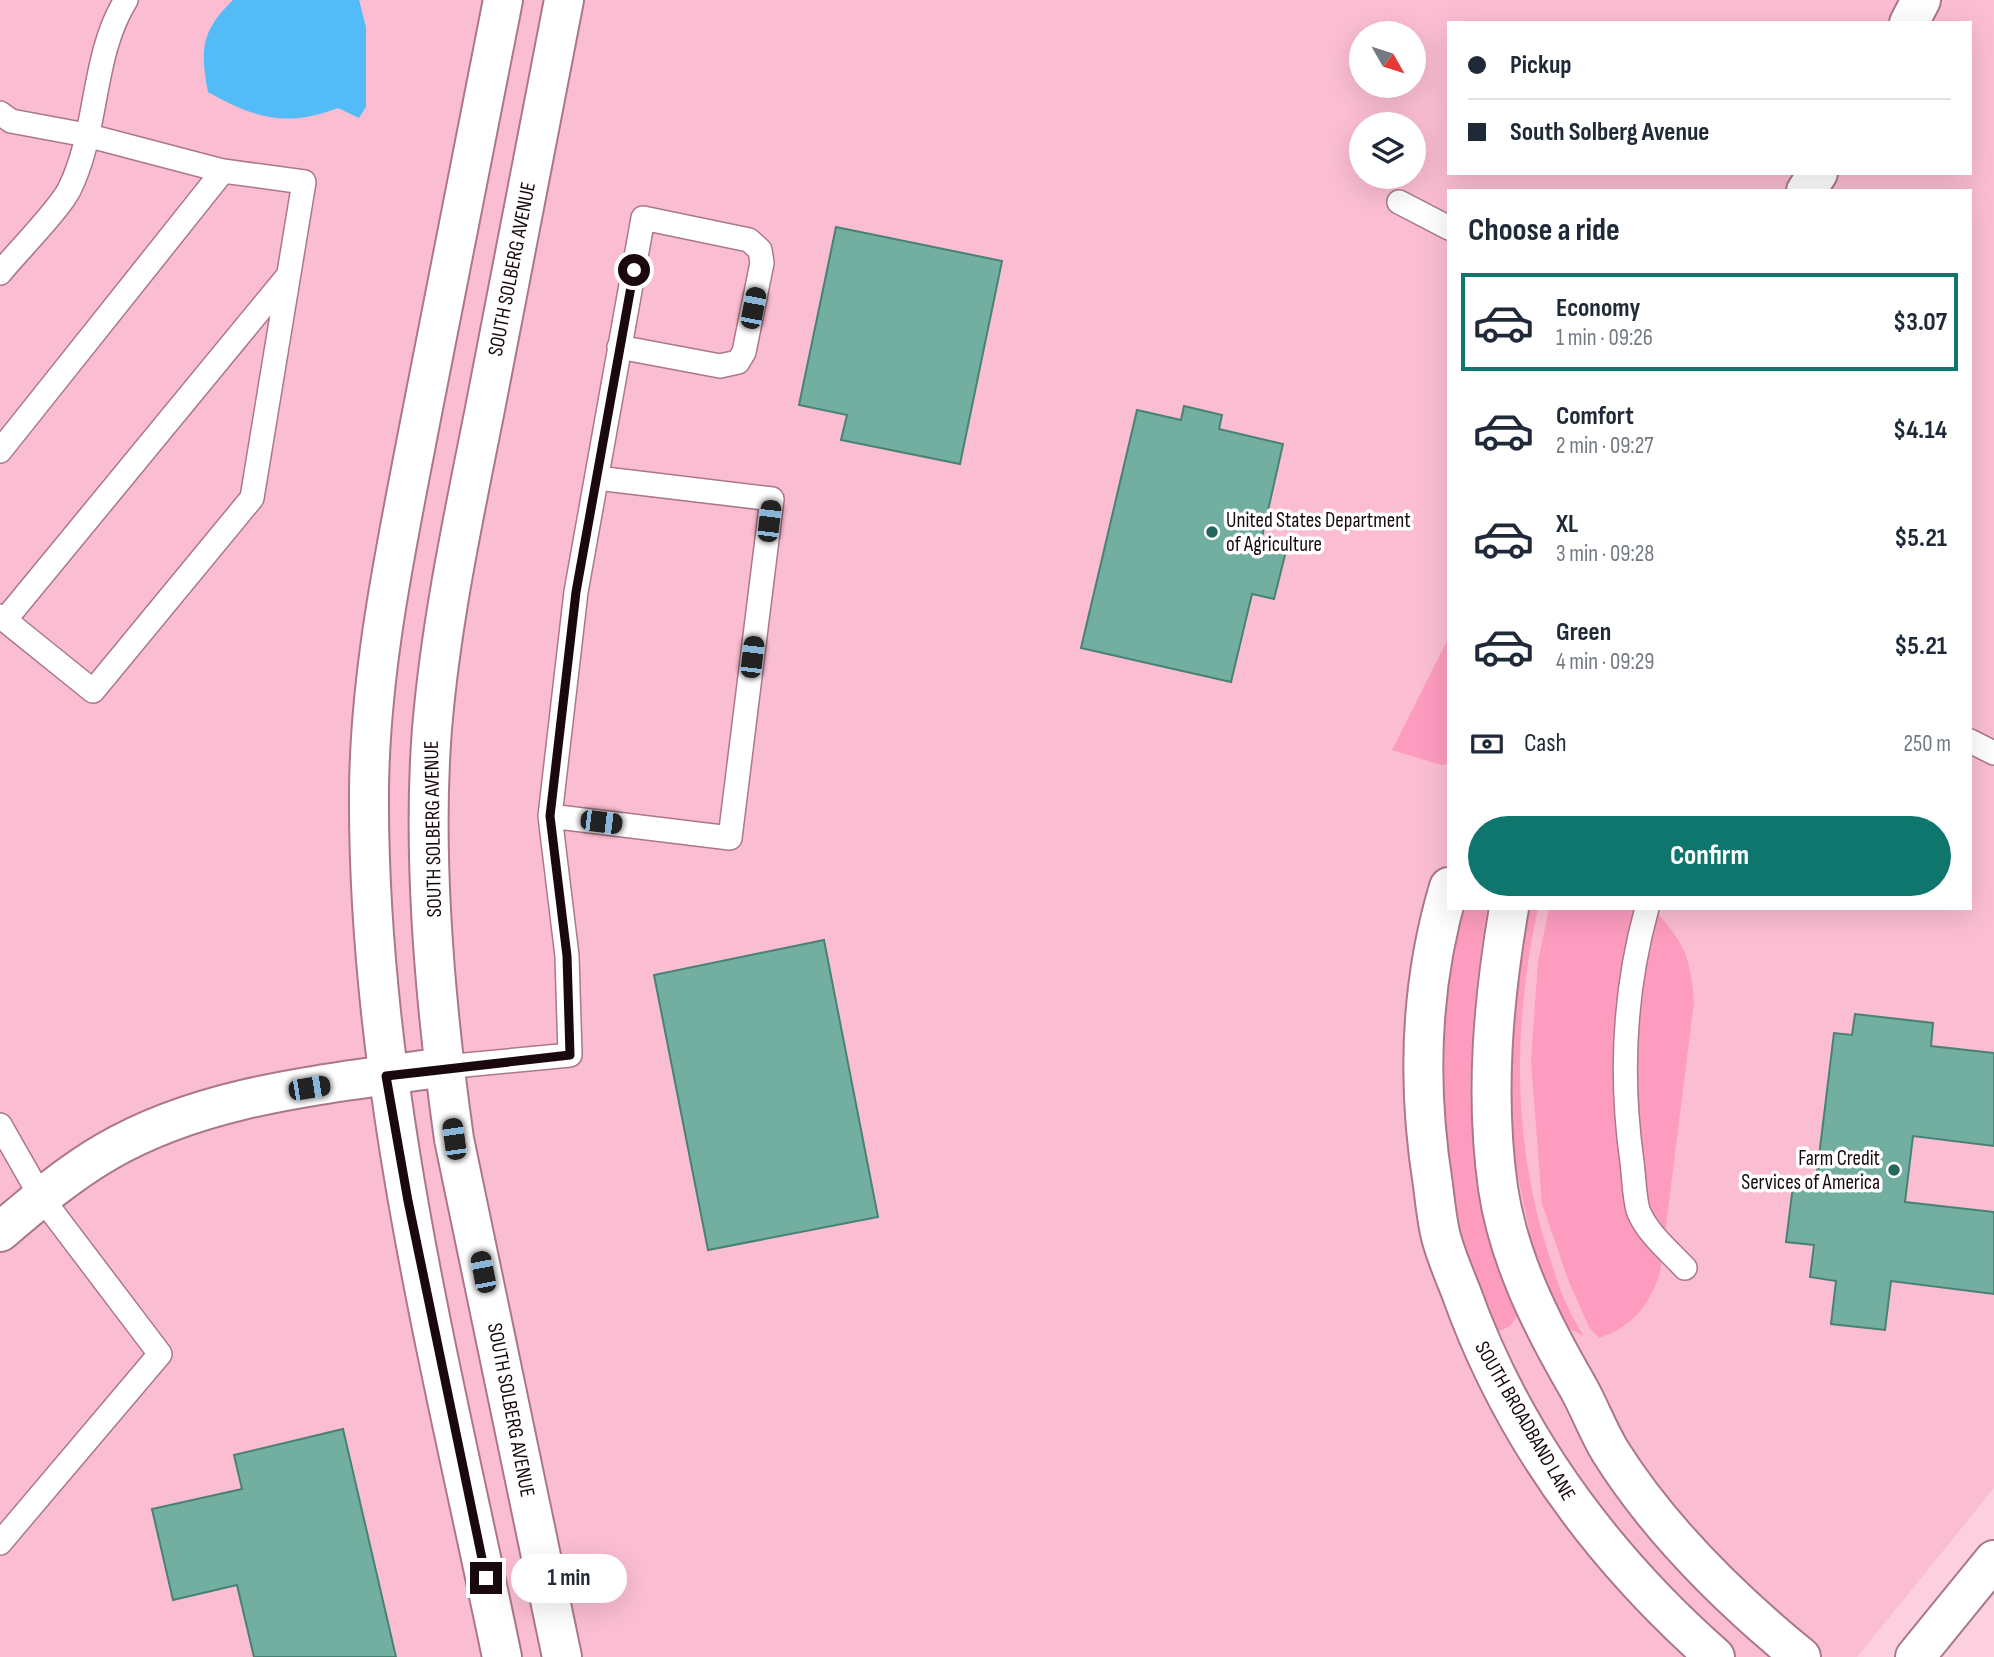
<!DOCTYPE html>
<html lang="en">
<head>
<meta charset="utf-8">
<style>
  :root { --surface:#fff; --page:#f2f2f3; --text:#1f2937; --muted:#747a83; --line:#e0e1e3; --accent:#0f766e }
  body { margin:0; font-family:"Sofia Sans Condensed",sans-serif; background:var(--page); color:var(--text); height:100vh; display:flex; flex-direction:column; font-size:26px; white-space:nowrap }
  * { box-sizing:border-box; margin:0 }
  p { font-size:23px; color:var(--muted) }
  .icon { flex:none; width:38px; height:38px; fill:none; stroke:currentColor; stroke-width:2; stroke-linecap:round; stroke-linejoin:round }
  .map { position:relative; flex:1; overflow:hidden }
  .panel { position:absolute; left:1447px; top:189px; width:525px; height:721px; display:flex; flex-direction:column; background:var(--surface); border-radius:0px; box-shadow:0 7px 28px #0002 }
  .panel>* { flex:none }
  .hud { position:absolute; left:1447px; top:21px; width:525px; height:154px; border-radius:0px; box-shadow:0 7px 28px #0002; display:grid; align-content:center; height:154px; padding:0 21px; background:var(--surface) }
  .needle { width:46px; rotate:129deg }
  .tools { position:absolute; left:1349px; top:21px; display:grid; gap:14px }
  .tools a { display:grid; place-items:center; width:77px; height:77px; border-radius:50%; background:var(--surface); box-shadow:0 7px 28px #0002; font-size:35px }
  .end { position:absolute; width:32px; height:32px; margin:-16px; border:9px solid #19080e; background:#fff; box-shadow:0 0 0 4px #fff }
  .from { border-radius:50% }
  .bubble { position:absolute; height:49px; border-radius:24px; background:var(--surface); box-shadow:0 7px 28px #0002; font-size:23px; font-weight:700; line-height:49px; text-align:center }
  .car { position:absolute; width:21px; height:42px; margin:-21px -10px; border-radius:9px; box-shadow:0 0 5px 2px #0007; background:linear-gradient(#222 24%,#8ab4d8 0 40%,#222 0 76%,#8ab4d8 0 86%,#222 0) }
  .hud b { display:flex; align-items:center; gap:24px; height:66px; font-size:26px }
  .hud b+b { border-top:2px solid var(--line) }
  .hud i { width:18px; height:18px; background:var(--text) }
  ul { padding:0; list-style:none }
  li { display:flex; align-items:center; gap:21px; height:98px; margin:0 14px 10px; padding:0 7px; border:4px solid transparent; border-radius:0px }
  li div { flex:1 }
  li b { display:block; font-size:26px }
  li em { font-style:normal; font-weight:700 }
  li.on { border-color:var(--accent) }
  li>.icon { width:63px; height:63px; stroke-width:1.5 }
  h2 { padding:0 21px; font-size:32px; line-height:84px }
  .pay { display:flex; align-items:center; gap:18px; height:77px; padding:0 21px; font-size:26px }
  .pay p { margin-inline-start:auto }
  .button { display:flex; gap:14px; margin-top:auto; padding:14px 21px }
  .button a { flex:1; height:80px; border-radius:42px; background:var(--accent); color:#fff; font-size:28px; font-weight:700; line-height:80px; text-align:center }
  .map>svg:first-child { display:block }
  .built { fill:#fbbdd2; fill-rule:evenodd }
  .green { fill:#fd9cbf }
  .water { fill:#53bcf7 }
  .building { fill:#73afa0; stroke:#478274; stroke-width:2 }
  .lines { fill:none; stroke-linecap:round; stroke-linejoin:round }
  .lane-casing { stroke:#aa7889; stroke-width:26 }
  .street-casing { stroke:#aa7889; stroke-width:42 }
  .secondary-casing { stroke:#aa7889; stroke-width:42 }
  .lane { stroke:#fff; stroke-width:23 }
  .street { stroke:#fff; stroke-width:38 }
  .secondary { stroke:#fff; stroke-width:38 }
  .route { stroke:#19080e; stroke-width:9 }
  .poi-dot { fill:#23685a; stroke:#fff; stroke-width:2.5 }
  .labels { text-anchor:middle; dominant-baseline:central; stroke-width:7; stroke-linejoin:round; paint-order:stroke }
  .street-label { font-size:21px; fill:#19080e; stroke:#fff }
  .poi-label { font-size:21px; fill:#19080e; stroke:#fff; text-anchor:start }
</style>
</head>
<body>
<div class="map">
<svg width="1994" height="1657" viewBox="0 0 1994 1657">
  <rect width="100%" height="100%" fill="#fcd0de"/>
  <path class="built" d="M0 0H1994V1488L1857 1657H0ZM1449 23H1970V173H1449ZM1362 33H1414V86H1362ZM1362 124H1414V177H1362ZM1449 191H1970V908H1449Z"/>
  <path class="green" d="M1449 637V764L1441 765 1392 750Z
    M1457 908H1487C1475 987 1465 1069 1474 1149 1481 1205 1499 1261 1518 1315L1510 1326 1498 1332C1481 1312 1474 1283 1468 1258 1436 1139 1441 1029 1457 908Z
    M1526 908H1538C1513 1024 1512 1139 1548 1252 1558 1284 1565 1307 1584 1336L1566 1327 1557 1315 1535 1257 1511 1144 1506 1077Z
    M1549 908H1653C1684 943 1690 954 1694 1001L1660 1273C1649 1306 1632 1327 1599 1338L1589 1327 1569 1282 1542 1204 1531 1061 1538 962Z"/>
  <path class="water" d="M233 0H359L366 27V107L359 118 338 108C286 128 254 118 208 92 200 50 201 31 233 0Z"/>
  <path class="building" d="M836 227 1002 261 960 464 841 440 847 415 799 405Z
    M1184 406 1222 415 1219 429 1283 444 1262 537 1288 543 1274 599 1252 594 1231 682 1081 648 1137 410 1181 420Z
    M824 940 878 1217 708 1250 654 975Z
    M1855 1014 1933 1023 1931 1046 1994 1053V1146L1913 1136 1905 1202 1994 1212V1294L1891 1281 1885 1330 1831 1324 1836 1281 1810 1277 1814 1245 1786 1242 1794 1178 1816 1181 1834 1033 1852 1035Z
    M343 1429 396 1657H254L237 1585 173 1600 152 1509 242 1489 234 1455Z"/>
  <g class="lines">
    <defs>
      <path id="lane" d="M0 113 11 121 86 135 223 171 304 182 252 498 93 691 0 616
        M1399 202 1449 228
        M0 273C18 251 57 212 69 190 99 130 91 56 126 0
        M0 451 223 171
        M5 620 287 277
        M1970 741 1994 753
        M550 816 730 838 772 499 597 478
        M1647 908C1624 991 1620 1077 1632 1162 1634 1177 1634 1195 1638 1210 1646 1232 1669 1251 1685 1268
        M444 1067 570 1055 567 956 550 816 576 592 643 218 749 240 760 250 762 263 744 352 738 362 720 366 619 347
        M0 1125 41 1197 160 1354 0 1543"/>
      <path id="street" d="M1909 23 1921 0
        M1806 191 1818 173
        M1449 887C1420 984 1417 1085 1433 1185 1435 1202 1437 1221 1441 1237 1446 1256 1454 1274 1461 1292 1512 1435 1602 1557 1715 1657
        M1509 908C1493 1001 1485 1095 1498 1188 1509 1261 1543 1327 1579 1389 1590 1409 1598 1431 1610 1451 1659 1529 1730 1599 1801 1657
        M0 1232C33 1204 68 1174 106 1152 207 1093 331 1084 444 1067"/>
      <path id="secondary" d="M502 1657C443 1371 367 1084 369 791 370 667 397 544 420 423 448 282 475 141 503 0
        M562 1657 454 1139C436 1011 422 858 432 729 441 621 464 515 485 409 511 273 538 136 564 0
        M1915 1657 1994 1560"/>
    </defs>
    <use href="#lane" class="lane-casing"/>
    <use href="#street" class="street-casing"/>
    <use href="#secondary" class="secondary-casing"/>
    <use href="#lane" class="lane"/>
    <use href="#street" class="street"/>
    <use href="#secondary" class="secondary"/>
  </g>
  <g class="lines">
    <path class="route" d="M486 1578 408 1201 386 1076 570 1055 567 956 550 816 576 592 634 270"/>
  </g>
  <g class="poi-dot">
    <circle cx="1212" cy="532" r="7"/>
    <circle cx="1894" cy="1170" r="7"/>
  </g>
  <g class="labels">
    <g class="street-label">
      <text transform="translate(512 269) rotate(-79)">SOUTH SOLBERG AVENUE</text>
      <text transform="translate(433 829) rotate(-91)">SOUTH SOLBERG AVENUE</text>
      <text transform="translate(511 1410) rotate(79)">SOUTH SOLBERG AVENUE</text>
      <text transform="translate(1525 1421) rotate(60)">SOUTH BROADBAND LANE</text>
    </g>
    <g class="poi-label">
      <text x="1226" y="520">United States Department<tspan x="1226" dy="24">of Agriculture</tspan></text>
      <text x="1880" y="1158" text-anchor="end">Farm Credit<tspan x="1880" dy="24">Services of America</tspan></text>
    </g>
  </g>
</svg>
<div class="tools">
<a><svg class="needle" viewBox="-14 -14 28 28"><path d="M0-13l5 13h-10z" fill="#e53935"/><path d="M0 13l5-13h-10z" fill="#747a83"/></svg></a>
<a><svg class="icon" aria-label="layers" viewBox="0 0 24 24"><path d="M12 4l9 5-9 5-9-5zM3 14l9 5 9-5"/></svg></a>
</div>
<i class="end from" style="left:634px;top:270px"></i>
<i class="end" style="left:486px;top:1578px"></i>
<div class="bubble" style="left:511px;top:1554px;width:116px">1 min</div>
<i class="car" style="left:753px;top:308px;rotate:11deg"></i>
<i class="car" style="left:769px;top:521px;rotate:7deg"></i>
<i class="car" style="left:752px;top:657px;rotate:7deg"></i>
<i class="car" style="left:601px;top:822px;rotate:97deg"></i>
<i class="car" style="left:309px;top:1088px;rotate:81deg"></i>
<i class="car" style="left:454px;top:1139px;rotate:352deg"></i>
<i class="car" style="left:483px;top:1272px;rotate:349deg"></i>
<div class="hud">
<b><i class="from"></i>Pickup</b>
<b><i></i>South Solberg Avenue</b>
</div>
<section class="panel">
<h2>Choose a ride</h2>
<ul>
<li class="on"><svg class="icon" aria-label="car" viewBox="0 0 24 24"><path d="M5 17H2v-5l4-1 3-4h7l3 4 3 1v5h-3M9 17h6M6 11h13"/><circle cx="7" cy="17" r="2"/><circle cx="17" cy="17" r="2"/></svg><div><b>Economy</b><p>1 min · 09:26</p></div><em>$3.07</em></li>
<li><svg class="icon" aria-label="car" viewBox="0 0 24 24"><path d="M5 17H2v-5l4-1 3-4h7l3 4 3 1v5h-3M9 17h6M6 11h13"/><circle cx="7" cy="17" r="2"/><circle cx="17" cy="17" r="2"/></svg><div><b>Comfort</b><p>2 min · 09:27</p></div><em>$4.14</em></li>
<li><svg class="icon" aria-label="car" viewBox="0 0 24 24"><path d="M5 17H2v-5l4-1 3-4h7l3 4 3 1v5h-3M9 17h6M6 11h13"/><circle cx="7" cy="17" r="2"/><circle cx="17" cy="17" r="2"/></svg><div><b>XL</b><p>3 min · 09:28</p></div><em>$5.21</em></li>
<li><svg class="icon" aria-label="car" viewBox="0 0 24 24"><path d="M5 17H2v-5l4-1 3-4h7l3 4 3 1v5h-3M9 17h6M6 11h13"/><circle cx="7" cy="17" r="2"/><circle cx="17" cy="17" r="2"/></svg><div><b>Green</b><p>4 min · 09:29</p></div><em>$5.21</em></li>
</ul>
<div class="pay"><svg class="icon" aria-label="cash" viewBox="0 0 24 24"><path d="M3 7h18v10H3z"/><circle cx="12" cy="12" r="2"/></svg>Cash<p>250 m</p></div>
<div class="button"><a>Confirm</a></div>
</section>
</div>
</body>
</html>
